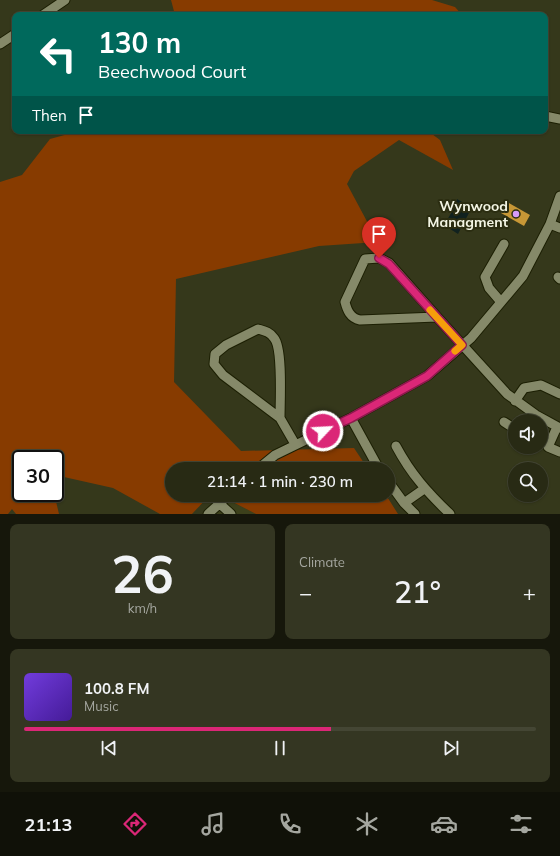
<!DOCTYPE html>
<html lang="en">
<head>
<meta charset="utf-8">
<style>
  :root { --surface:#282a14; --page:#343622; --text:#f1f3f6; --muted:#a5a7a0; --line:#444634; --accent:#db2777 }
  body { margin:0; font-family:Mulish,sans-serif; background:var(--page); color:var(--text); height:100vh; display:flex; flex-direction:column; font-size:15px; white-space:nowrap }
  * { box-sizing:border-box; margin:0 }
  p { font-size:13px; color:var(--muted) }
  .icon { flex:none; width:22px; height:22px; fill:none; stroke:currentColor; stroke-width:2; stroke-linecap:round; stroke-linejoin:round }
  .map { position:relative; height:514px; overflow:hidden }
  .sheet { display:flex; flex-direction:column; gap:10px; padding:10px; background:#16170b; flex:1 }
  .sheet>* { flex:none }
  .hud { position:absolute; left:12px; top:12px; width:536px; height:122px; border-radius:8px; box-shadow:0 1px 3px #0004,0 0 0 1px var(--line); background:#00695c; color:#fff; overflow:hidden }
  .buttons { position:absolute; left:508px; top:414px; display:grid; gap:8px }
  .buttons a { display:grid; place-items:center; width:40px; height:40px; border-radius:50%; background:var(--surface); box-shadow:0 1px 3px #0004,0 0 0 1px var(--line); font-size:20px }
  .speed { position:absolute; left:12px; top:450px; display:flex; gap:8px; font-size:20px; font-weight:700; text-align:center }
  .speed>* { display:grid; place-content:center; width:52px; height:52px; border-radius:50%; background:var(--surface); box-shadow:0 1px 3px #0004,0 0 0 1px var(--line); line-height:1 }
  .speed .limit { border:2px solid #111; border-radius:6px; background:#fff; color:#111 }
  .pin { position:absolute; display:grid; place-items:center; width:34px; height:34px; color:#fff; margin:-41px -17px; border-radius:50% 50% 50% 0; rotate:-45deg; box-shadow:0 0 4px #0007 }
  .pin .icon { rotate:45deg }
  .me { position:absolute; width:44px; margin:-22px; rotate:65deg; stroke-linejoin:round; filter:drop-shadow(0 0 3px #0008) }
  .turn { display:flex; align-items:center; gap:14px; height:84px; padding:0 20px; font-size:18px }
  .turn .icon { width:52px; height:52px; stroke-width:2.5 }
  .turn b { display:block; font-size:28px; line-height:34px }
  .then { display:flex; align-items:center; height:38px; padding:0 20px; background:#0003; gap:8px; font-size:15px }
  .big { font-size:30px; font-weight:600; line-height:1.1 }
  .sheet .card { flex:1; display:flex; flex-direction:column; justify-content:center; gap:6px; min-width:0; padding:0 14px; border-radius:8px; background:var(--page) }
  .sheet .dial { align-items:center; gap:0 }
  .dial b { font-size:52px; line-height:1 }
  .song { display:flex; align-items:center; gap:12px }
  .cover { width:48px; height:48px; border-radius:6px; background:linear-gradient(135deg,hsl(260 70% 55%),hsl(260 70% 35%)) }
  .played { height:4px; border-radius:2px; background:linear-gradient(90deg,var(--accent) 60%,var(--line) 60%) }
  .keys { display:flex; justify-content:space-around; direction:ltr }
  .heat { display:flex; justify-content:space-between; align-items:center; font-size:22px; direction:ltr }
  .sheet .tiles { flex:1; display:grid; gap:10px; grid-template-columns:1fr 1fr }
  .card:last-child { grid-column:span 2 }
  .trip { position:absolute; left:165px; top:462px; width:230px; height:40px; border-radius:20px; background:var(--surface); box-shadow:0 1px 3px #0004,0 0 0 1px var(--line); font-weight:600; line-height:40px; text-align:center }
  .dock { display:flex; height:64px; justify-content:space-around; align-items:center; background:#101108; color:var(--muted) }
  .dock .icon { width:28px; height:28px }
  .dock .current { color:var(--accent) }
  .dock b { font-size:18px; color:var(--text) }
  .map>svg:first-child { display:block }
  .built { fill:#3c401b }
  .green { fill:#873b00 }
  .water { fill:#11221f }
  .building { fill:#c79736 }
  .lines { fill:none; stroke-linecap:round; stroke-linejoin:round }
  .minor-casing { stroke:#1c1f03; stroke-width:11 }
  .minor { stroke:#858969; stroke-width:9 }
  .route-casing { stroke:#8e194d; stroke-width:10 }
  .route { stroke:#db2777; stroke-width:7 }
  .slow { stroke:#f59e0b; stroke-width:7 }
  .poi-dot { fill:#d69bfa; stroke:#2b2d11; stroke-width:1.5 }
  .labels { text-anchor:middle; stroke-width:4; stroke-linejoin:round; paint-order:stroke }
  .poi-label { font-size:14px; font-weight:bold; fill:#f3f5e4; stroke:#2b2d11; text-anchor:end }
</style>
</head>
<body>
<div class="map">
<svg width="560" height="514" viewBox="0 0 560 514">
  <rect width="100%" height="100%" fill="#35381b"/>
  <path class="built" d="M226 499 256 514H208Z"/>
  <path class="green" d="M171 0H432L455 7 462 15H175Z
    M79 131H428L440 140 453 170 399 140 354 171 347 184 378 242 319 246 176 279 174 382 241 451 354 448 368 469H172V495H210L192 514H160L113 488 55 475V459H21V493H54L59 514H16L12 509 8 514H0V182L22 175 50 139Z
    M219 495H386L398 514H256Z"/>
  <path class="water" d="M457 199 474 209 470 211 458 234 444 225 453 210Z"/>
  <path class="building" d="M507 202 530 215 524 226 501 213Z"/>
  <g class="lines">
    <defs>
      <path id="minor" d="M43 15 65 0
        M0 44 15 34
        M545 116 560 119
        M550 224 560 228
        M379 258 389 263 437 317 360 320C350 318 347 310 345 302L365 259Z
        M558 277 560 279
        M501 302 489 288 485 277 504 244
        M437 317 507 394 536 415 560 428
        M258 329C265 331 270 332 274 338 283 348 280 402 280 418L223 375 214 364 215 354 226 345Z
        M515 401 524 388 541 385 560 394
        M280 418 295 444
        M351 418 379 469
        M504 422 515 429
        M557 427 548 447 560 452
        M396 446C411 474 427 492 450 514
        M258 469 275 455 351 418 427 376 471 338 523 276 550 224 560 196
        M388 481 404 503 415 514
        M404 503 424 489
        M220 504 231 514
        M208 514 229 495"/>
    </defs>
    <use href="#minor" class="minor-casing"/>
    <use href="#minor" class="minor"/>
  </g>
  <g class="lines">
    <defs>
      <path id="route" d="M323 431 351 418 427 376 462 345 389 264 379 258"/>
    </defs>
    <use href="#route" class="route-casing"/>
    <use href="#route" class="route"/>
    <path class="slow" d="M430 310 462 345 455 351"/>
  </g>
  <circle class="poi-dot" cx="516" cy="214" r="4"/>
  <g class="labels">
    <g class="poi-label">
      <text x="508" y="211">Wynwood<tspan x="508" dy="16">Managment</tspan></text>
    </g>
  </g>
</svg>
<div class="buttons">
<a><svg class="icon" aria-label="sound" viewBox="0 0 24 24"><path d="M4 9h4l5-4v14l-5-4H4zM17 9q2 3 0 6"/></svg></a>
<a><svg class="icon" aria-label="search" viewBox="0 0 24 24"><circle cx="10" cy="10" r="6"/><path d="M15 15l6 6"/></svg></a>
</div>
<div class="speed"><div class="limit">30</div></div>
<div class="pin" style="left:379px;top:258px;background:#d93025"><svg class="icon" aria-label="arrive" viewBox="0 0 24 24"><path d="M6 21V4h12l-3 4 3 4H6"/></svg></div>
<svg class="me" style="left:323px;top:431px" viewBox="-20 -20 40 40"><circle r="17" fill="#db2777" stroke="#fff" stroke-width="3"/><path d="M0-11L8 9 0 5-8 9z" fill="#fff"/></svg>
<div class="trip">21:14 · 1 min · 230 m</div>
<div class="hud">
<div class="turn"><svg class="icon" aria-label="left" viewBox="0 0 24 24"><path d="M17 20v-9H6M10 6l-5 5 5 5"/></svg><div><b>130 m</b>Beechwood Court</div></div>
<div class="then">Then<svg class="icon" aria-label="arrive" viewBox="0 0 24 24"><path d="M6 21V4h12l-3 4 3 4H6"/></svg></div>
</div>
</div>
<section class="sheet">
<div class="tiles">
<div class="card dial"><b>26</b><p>km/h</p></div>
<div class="card"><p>Climate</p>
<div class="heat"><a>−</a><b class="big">21°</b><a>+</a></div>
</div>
<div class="card">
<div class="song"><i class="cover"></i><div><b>100.8 FM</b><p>Music</p></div></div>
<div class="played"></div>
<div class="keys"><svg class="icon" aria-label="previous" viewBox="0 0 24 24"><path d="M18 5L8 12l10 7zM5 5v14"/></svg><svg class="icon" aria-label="pause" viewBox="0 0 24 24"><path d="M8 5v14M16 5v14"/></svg><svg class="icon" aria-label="next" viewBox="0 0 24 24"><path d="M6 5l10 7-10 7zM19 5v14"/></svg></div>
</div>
</div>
</section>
<nav class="dock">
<b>21:13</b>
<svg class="icon current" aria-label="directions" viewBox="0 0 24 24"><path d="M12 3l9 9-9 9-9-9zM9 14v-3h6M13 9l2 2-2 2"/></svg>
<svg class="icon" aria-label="music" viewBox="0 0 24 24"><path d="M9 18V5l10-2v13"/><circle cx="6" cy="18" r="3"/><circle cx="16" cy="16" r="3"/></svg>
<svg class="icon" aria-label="phone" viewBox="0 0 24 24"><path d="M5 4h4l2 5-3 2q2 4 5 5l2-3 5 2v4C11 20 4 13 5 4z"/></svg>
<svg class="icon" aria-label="climate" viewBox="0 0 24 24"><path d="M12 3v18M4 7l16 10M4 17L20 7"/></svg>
<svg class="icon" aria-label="car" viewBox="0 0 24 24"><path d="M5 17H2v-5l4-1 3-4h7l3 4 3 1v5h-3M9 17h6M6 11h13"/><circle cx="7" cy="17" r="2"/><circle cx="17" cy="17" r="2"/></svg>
<svg class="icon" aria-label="filters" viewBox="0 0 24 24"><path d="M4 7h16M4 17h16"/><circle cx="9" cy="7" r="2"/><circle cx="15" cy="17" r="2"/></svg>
</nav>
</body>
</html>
